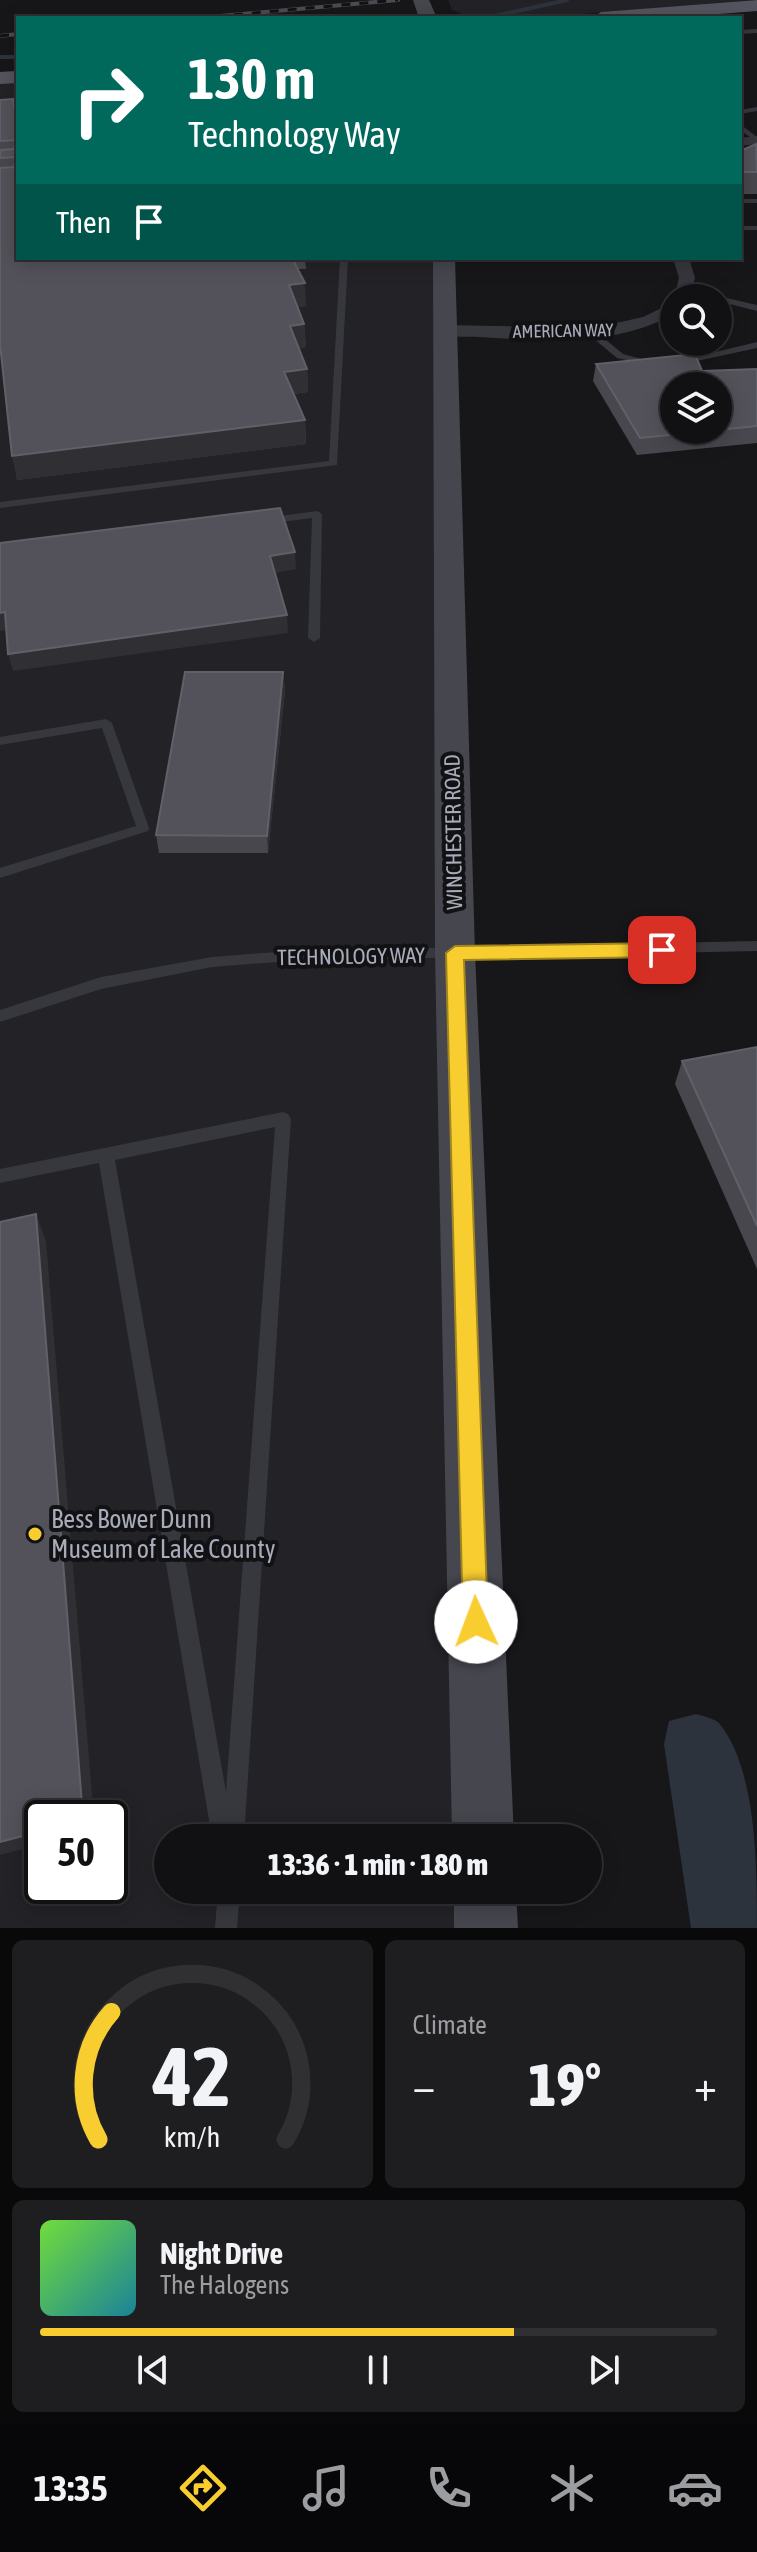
<!DOCTYPE html>
<html lang="en">
<head>
<meta charset="utf-8">
<style>
  :root { --surface:#111013; --page:#1e1e21; --text:#f1f3f6; --muted:#9c9da0; --line:#303033; --accent:#f8cd2f }
  body { margin:0; font-family:"Asap Condensed",sans-serif; background:var(--page); color:var(--text); height:100vh; display:flex; flex-direction:column; font-size:30px; white-space:nowrap }
  * { box-sizing:border-box; margin:0 }
  p { font-size:26px; color:var(--muted) }
  .icon { flex:none; width:44px; height:44px; fill:none; stroke:currentColor; stroke-width:2; stroke-linecap:round; stroke-linejoin:round }
  .map { position:relative; height:1928px; overflow:hidden }
  .drawer { display:flex; flex-direction:column; gap:12px; padding:12px; background:#09090a; flex:1 }
  .drawer>* { flex:none }
  .banner { position:absolute; left:16px; top:16px; width:726px; height:244px; border-radius:0px; box-shadow:0 4px 20px #0003,0 0 0 2px var(--line); background:#00695c; color:#fff; overflow:hidden }
  .fabs { position:absolute; left:660px; top:284px; display:grid; gap:16px }
  .fabs a { display:grid; place-items:center; width:72px; height:72px; border-radius:50%; background:var(--surface); box-shadow:0 4px 20px #0003,0 0 0 2px var(--line); font-size:40px }
  .speed { position:absolute; left:24px; top:1800px; display:flex; gap:16px; font-size:40px; font-weight:700; text-align:center }
  .speed>* { display:grid; place-content:center; width:104px; height:104px; border-radius:50%; background:var(--surface); box-shadow:0 4px 20px #0003,0 0 0 2px var(--line); line-height:1 }
  .speed .limit { border:4px solid #111; border-radius:12px; background:#fff; color:#111 }
  .pin { position:absolute; display:grid; place-items:center; width:68px; height:68px; color:#fff; margin:-34px; border-radius:16px; box-shadow:0 4px 12px #0006 }
  .me { position:absolute; width:88px; margin:-44px; rotate:358deg; stroke-linejoin:round; filter:drop-shadow(0 0 6px #0008) }
  .turn { display:flex; align-items:center; gap:28px; height:168px; padding:0 40px; font-size:36px }
  .turn .icon { width:104px; height:104px; stroke-width:2.5 }
  .turn b { display:block; font-size:56px; line-height:68px }
  .then { display:flex; align-items:center; height:76px; padding:0 40px; background:#0003; gap:16px; font-size:30px }
  .big { font-size:60px; font-weight:800; line-height:1.1 }
  .drawer .widget { flex:1; display:flex; flex-direction:column; justify-content:center; gap:12px; min-width:0; padding:0 28px; border-radius:12px; background:var(--page) }
  .drawer .dial { align-items:center; gap:0 }
  .dial svg { height:208px; overflow:visible; fill:none; stroke:var(--line); stroke-width:7; stroke-linecap:round; text-anchor:middle }
  .dial text { fill:var(--text); stroke:none }
  .song { display:flex; align-items:center; gap:24px }
  .cover { width:96px; height:96px; border-radius:12px; background:linear-gradient(135deg,hsl(100 70% 55%),hsl(190 70% 35%)) }
  .played { height:8px; border-radius:4px; background:linear-gradient(90deg,var(--accent) 70%,var(--line) 70%) }
  .keys { display:flex; justify-content:space-around; direction:ltr }
  .heat { display:flex; justify-content:space-between; align-items:center; font-size:44px; direction:ltr }
  .drawer .tiles { flex:1; display:grid; gap:12px; grid-template-columns:1fr 1fr }
  .widget:last-child { grid-column:span 2 }
  .trip { position:absolute; left:154px; top:1824px; width:448px; height:80px; border-radius:40px; background:var(--surface); box-shadow:0 4px 20px #0003,0 0 0 2px var(--line); font-weight:800; line-height:80px; text-align:center }
  .menu { display:flex; height:128px; justify-content:space-around; align-items:center; background:#070608; color:var(--muted) }
  .menu .icon { width:56px; height:56px }
  .menu .current { color:var(--accent) }
  .menu b { font-size:36px; color:var(--text) }
  .map>svg:first-child { display:block }
  .built { fill:#232226; fill-rule:evenodd }
  .water { fill:#2c333d }
  .lines { fill:none; stroke-linecap:round; stroke-linejoin:round }
  .stream { stroke:#2c333d; stroke-width:4 }
  .lane { fill:#37373e; fill-rule:evenodd }
  .street { fill:#37373e; fill-rule:evenodd }
  .secondary { fill:#45464e; fill-rule:evenodd }
  .primary { fill:#53545d; fill-rule:evenodd }
  .rail-casing { stroke:#4a4b53; stroke-width:4 }
  .rail { stroke:#121114; stroke-width:3; stroke-dasharray:9; stroke-linecap:butt }
  .wall { fill:#48474e }
  .shaded-wall { fill:#302f34 }
  .building { fill:#53525a; stroke:#606068; stroke-width:2; fill-rule:evenodd }
  .route { fill:#f8cd2f; stroke:#a1851f; stroke-width:2 }
  .poi-dot { fill:#f8cd2f; stroke:#121114; stroke-width:3 }
  .labels { text-anchor:middle; stroke-width:8; stroke-linejoin:round; paint-order:stroke }
  .far-street-label { font-size:18px; fill:#a8abb9; stroke:#121114 }
  .street-label { font-size:22px; fill:#a8abb9; stroke:#121114 }
  .near-poi-label { font-size:26px; fill:#a8abb9; stroke:#121114; text-anchor:start }
</style>
</head>
<body>
<div class="map">
<svg width="757" height="1928" viewBox="0 0 757 1928">
  <rect width="100%" height="100%" fill="#171619"/>
  <path class="built" d="M448 0H752L535 18H472L452 10Z
    M18 70V258H444L483 1838H168V1890H485L486 1928H0V72ZM42 1818H110V1886H42Z"/>
  <path class="water" d="M696 1714C703 1716 713 1718 719 1723 757 1769 757 1867 757 1928H691L664 1744 669 1721Z"/>
  <g class="lines">
    <path class="stream" d="M486 18 567 0
      M0 57H18"/>
    <path class="lane" d="M757 29V33L740 34V30Z
      M757 107V111L740 114V110Z
      M740 124 757 137V142L740 130Z
      M740 199H757V203H740Z
      M740 226H757V230H740Z
      M340 258H348L337 465 0 508V502L329 461Z
      M683 288 757 305V311L718 301V298H708L683 292Z
      M588 330H594L623 354 653 362 649 365 617 358 588 334Z
      M757 342V348L678 365 674 362Z
      M317 511 322 514 320 638 314 642 308 638 312 518 266 524 261 521 266 518Z
      M106 719 112 723 149 828 148 831 0 878V868L136 826 102 728 0 745V737Z
      M757 941V951L290 961 212 967 101 989 0 1022V1010L101 977 212 957 290 951Z
      M283 1112 288 1114 291 1119 244 1838H212L99 1163 0 1183V1169ZM275 1127 226 1792 115 1160Z
      M218 1890H240L237 1928H215Z"/>
    <path class="street" d="M757 136V144L740 146V138Z
      M673 258H689L695 278 690 298H674L679 278Z
      M674 302V314C614 347 546 341 480 337 467 336 448 339 438 330L447 325 594 328 643 317Z"/>
    <path class="secondary" d="M413 0H429L437 18H419Z
      M433 258H455L475 953 514 1838H452L435 953Z
      M454 1890H516L518 1928H454Z"/>
    <path class="primary" d="M757 0V11L668 18H592L601 12Z
      M18 71V83L0 84V72Z"/>
    <defs>
      <path id="rail" d="M198 18 398 0
        M0 36 18 34"/>
    </defs>
    <use href="#rail" class="rail-casing"/>
    <use href="#rail" class="rail"/>
  </g>
  <path class="wall" d="M0 100 16 117 18 258H305L306 269H298L306 306 298 307 304 324 306 347 299 348 307 369 308 392 294 394 305 420 306 444 17 480 0 344Z
    M757 144V194H740V151Z
    M596 364 702 371 757 369V443L637 455 593 381Z
    M283 672 285 690 268 853H159L156 835Z
    M757 1047V1269L675 1084 682 1061Z"/>
  <path class="shaded-wall" d="M305 283 306 306 290 308 289 285Z
    M304 324 306 347 291 349 290 326Z
    M307 369 308 392 285 395 284 372Z
    M305 420 306 444 17 480 12 456Z
    M295 552 296 569 271 574 270 556Z
    M5 612 9 630 0 631V613Z
    M287 615 288 633 13 671 8 654Z
    M283 672 285 690 268 853 267 836Z
    M36 1214 46 1241 94 1818H83Z
    M42 1831V1844L0 1855V1842Z"/>
  <path class="building" d="M13 99 16 117 18 116V258H292L305 283 289 285 304 324 290 326 307 369 284 372 305 420 12 456 0 344V168L14 167 16 157 0 158V150L14 149 16 140 0 141V100Z
    M756 144 757 172H740V151Z
    M695 354 702 371 757 369V426L640 438 596 364ZM674 386H718V430H674Z
    M280 508 295 552 270 556 287 615 8 654 5 612 0 613V543Z
    M185 672H283L267 836 156 835Z
    M757 1047V1226L682 1061Z
    M36 1214 83 1818H42V1831L0 1842V1222Z"/>
  <path class="route" d="M662 943 671 950 662 957 464 960 488 1622 485 1631 476 1635 467 1631 463 1622 446 953 455 946Z"/>
  <circle class="poi-dot" cx="35" cy="1534" r="8"/>
  <g class="labels">
    <g class="far-street-label">
      <text transform="translate(563 331) rotate(-1)" y="6">AMERICAN WAY</text>
    </g>
    <g class="street-label">
      <text transform="translate(453 832) rotate(-91)" y="8">WINCHESTER ROAD</text>
      <text transform="translate(351 956) rotate(-1)" y="8">TECHNOLOGY WAY</text>
    </g>
    <g class="near-poi-label">
      <text x="51" y="1528">Bess Bower Dunn<tspan x="51" dy="30">Museum of Lake County</tspan></text>
    </g>
  </g>
</svg>
<div class="fabs">
<a><svg class="icon" aria-label="search" viewBox="0 0 24 24"><circle cx="10" cy="10" r="6"/><path d="M15 15l6 6"/></svg></a>
<a><svg class="icon" aria-label="layers" viewBox="0 0 24 24"><path d="M12 4l9 5-9 5-9-5zM3 14l9 5 9-5"/></svg></a>
</div>
<div class="speed"><div class="limit">50</div></div>
<div class="pin" style="left:662px;top:950px;background:#d93025"><svg class="icon" aria-label="arrive" viewBox="0 0 24 24"><path d="M6 21V4h12l-3 4 3 4H6"/></svg></div>
<svg class="me" style="left:476px;top:1622px" viewBox="-20 -20 40 40"><circle r="19" fill="#fff"/><path d="M0-13L10 11 0 6-10 11z" fill="#f8cd2f"/></svg>
<div class="trip">13:36 · 1 min · 180 m</div>
<div class="banner">
<div class="turn"><svg class="icon" aria-label="right" viewBox="0 0 24 24"><path d="M7 20v-9h11M14 6l5 5-5 5"/></svg><div><b>130 m</b>Technology Way</div></div>
<div class="then">Then<svg class="icon" aria-label="arrive" viewBox="0 0 24 24"><path d="M6 21V4h12l-3 4 3 4H6"/></svg></div>
</div>
</div>
<section class="drawer">
<div class="tiles">
<div class="widget dial"><svg viewBox="0 0 100 80">
<path d="M14 69A42 42 0 1 1 86 69"/>
<path d="M14 69A42 42 0 0 1 19 20" stroke="#f8cd2f"/>
<text x="50" y="56" font-size="32" font-weight="700">42</text>
<text x="50" y="72" font-size="11">km/h</text>
</svg></div>
<div class="widget"><p>Climate</p>
<div class="heat"><a>−</a><b class="big">19°</b><a>+</a></div>
</div>
<div class="widget">
<div class="song"><i class="cover"></i><div><b>Night Drive</b><p>The Halogens</p></div></div>
<div class="played"></div>
<div class="keys"><svg class="icon" aria-label="previous" viewBox="0 0 24 24"><path d="M18 5L8 12l10 7zM5 5v14"/></svg><svg class="icon" aria-label="pause" viewBox="0 0 24 24"><path d="M8 5v14M16 5v14"/></svg><svg class="icon" aria-label="next" viewBox="0 0 24 24"><path d="M6 5l10 7-10 7zM19 5v14"/></svg></div>
</div>
</div>
</section>
<nav class="menu">
<b>13:35</b>
<svg class="icon current" aria-label="directions" viewBox="0 0 24 24"><path d="M12 3l9 9-9 9-9-9zM9 14v-3h6M13 9l2 2-2 2"/></svg>
<svg class="icon" aria-label="music" viewBox="0 0 24 24"><path d="M9 18V5l10-2v13"/><circle cx="6" cy="18" r="3"/><circle cx="16" cy="16" r="3"/></svg>
<svg class="icon" aria-label="phone" viewBox="0 0 24 24"><path d="M5 4h4l2 5-3 2q2 4 5 5l2-3 5 2v4C11 20 4 13 5 4z"/></svg>
<svg class="icon" aria-label="climate" viewBox="0 0 24 24"><path d="M12 3v18M4 7l16 10M4 17L20 7"/></svg>
<svg class="icon" aria-label="car" viewBox="0 0 24 24"><path d="M5 17H2v-5l4-1 3-4h7l3 4 3 1v5h-3M9 17h6M6 11h13"/><circle cx="7" cy="17" r="2"/><circle cx="17" cy="17" r="2"/></svg>
</nav>
</body>
</html>
